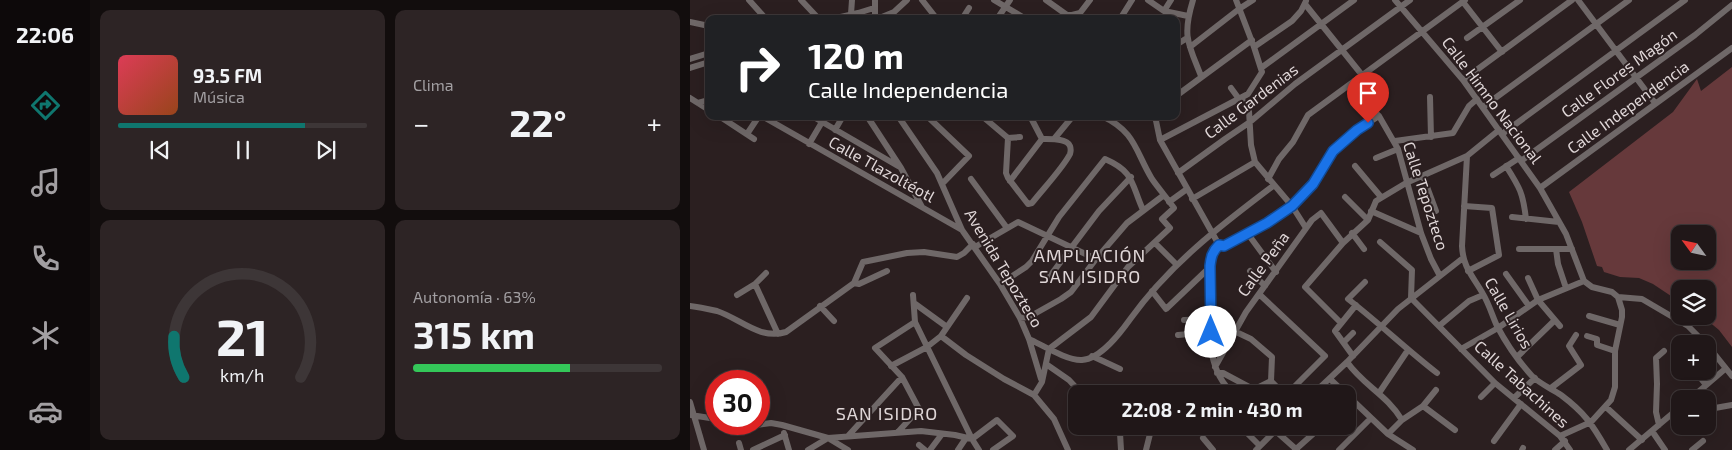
<!DOCTYPE html>
<html lang="es">
<head>
<meta charset="utf-8">
<style>
  :root { --surface:#201718; --page:#2d2425; --text:#f1f3f6; --muted:#a29fa2; --line:#3d3637; --accent:#0f766e }
  body { margin:0; font-family:"Exo 2",sans-serif; background:var(--page); color:var(--text); height:100vh; display:flex; flex-direction:column; font-size:19px; white-space:nowrap }
  * { box-sizing:border-box; margin:0 }
  p { font-size:16px; color:var(--muted) }
  .icon { flex:none; width:28px; height:28px; fill:none; stroke:currentColor; stroke-width:2; stroke-linecap:round; stroke-linejoin:round }
  .map { position:relative; flex:1; overflow:hidden }
  .details { display:flex; flex-direction:column; gap:10px; padding:10px; background:#120d0d; width:600px }
  .details>* { flex:none }
  .banner { position:absolute; left:15px; top:15px; width:475px; height:105px; border-radius:10px; box-shadow:0 5px 20px #0002,0 0 0 1px var(--line); background:#202124; color:#fff; overflow:hidden }
  .needle { width:32px; rotate:303deg }
  .tools { position:absolute; left:981px; top:225px; display:grid; gap:10px }
  .tools a { display:grid; place-items:center; width:45px; height:45px; border-radius:10px; background:var(--surface); box-shadow:0 5px 20px #0002,0 0 0 1px var(--line); font-size:25px }
  .speed { position:absolute; left:15px; top:370px; display:flex; gap:10px; font-size:25px; font-weight:700; text-align:center }
  .speed>* { display:grid; place-content:center; width:65px; height:65px; border-radius:50%; background:var(--surface); box-shadow:0 5px 20px #0002,0 0 0 1px var(--line); line-height:1 }
  .speed .limit { border:8px solid #d22; background:#fff; color:#111 }
  .pin { position:absolute; display:grid; place-items:center; width:42px; height:42px; color:#fff; margin:-51px -21px; border-radius:50% 50% 50% 0; rotate:-45deg; box-shadow:0 0 5px #0007 }
  .pin .icon { rotate:45deg }
  .me { position:absolute; width:55px; margin:-28px; rotate:0deg; stroke-linejoin:round; filter:drop-shadow(0 0 4px #0008) }
  .turn { display:flex; align-items:center; gap:18px; height:105px; padding:0 20px; font-size:22px }
  .turn .icon { width:65px; height:65px; stroke-width:2.5 }
  .turn b { display:block; font-size:35px; line-height:42px }
  .big { font-size:38px; font-weight:700; line-height:1.1 }
  .details .card { flex:1; display:flex; flex-direction:column; justify-content:center; gap:8px; min-width:0; padding:0 18px; border-radius:10px; background:var(--page) }
  .details .dial { align-items:center; gap:0 }
  .dial svg { height:130px; overflow:visible; fill:none; stroke:var(--line); stroke-width:7; stroke-linecap:round; text-anchor:middle }
  .dial text { fill:var(--text); stroke:none }
  .song { display:flex; align-items:center; gap:15px }
  .cover { width:60px; height:60px; border-radius:8px; background:linear-gradient(135deg,hsl(350 70% 55%),hsl(20 70% 35%)) }
  .played { height:5px; border-radius:2px; background:linear-gradient(90deg,var(--accent) 75%,var(--line) 75%) }
  .keys { display:flex; justify-content:space-around; direction:ltr }
  .heat { display:flex; justify-content:space-between; align-items:center; font-size:28px; direction:ltr }
  .charge { height:8px; border-radius:4px; background:linear-gradient(90deg,#34c759 63%,var(--line) 0) }
  .details .tiles { flex:1; display:grid; gap:10px; grid-template-columns:repeat(2,1fr) }
  .trip { position:absolute; left:378px; top:385px; width:288px; height:50px; border-radius:10px; background:var(--surface); box-shadow:0 5px 20px #0002,0 0 0 1px var(--line); font-weight:700; line-height:50px; text-align:center }
  main { display:flex; flex:1; min-height:0 }
  .dock { display:flex; flex-direction:column; width:90px; justify-content:space-around; align-items:center; background:#0d090a; color:var(--muted) }
  .dock .icon { width:35px; height:35px }
  .dock .current { color:var(--accent) }
  .dock b { font-size:22px; color:var(--text) }
  .map>svg:first-child { display:block }
  .green { fill:#66393b; fill-rule:evenodd }
  .lines { fill:none; stroke-linecap:round; stroke-linejoin:round }
  .minor { stroke:#6f6868; stroke-width:6 }
  .route-casing { stroke:#114b97; stroke-width:12 }
  .route { stroke:#1a73e8; stroke-width:9 }
  .labels { text-anchor:middle; stroke-width:4; stroke-linejoin:round; paint-order:stroke }
  .street-label { font-size:16px; fill:#dfd6d7; stroke:#2b1f20 }
  .neighbourhood-label { font-size:18px; letter-spacing:1px; fill:#dfd6d7; stroke:#2b1f20 }
</style>
</head>
<body>
<main>
<nav class="dock">
<b>22:06</b>
<svg class="icon current" aria-label="directions" viewBox="0 0 24 24"><path d="M12 3l9 9-9 9-9-9zM9 14v-3h6M13 9l2 2-2 2"/></svg>
<svg class="icon" aria-label="music" viewBox="0 0 24 24"><path d="M9 18V5l10-2v13"/><circle cx="6" cy="18" r="3"/><circle cx="16" cy="16" r="3"/></svg>
<svg class="icon" aria-label="phone" viewBox="0 0 24 24"><path d="M5 4h4l2 5-3 2q2 4 5 5l2-3 5 2v4C11 20 4 13 5 4z"/></svg>
<svg class="icon" aria-label="climate" viewBox="0 0 24 24"><path d="M12 3v18M4 7l16 10M4 17L20 7"/></svg>
<svg class="icon" aria-label="car" viewBox="0 0 24 24"><path d="M5 17H2v-5l4-1 3-4h7l3 4 3 1v5h-3M9 17h6M6 11h13"/><circle cx="7" cy="17" r="2"/><circle cx="17" cy="17" r="2"/></svg>
</nav>
<section class="details">
<div class="tiles">
<div class="card">
<div class="song"><i class="cover"></i><div><b>93.5 FM</b><p>Música</p></div></div>
<div class="played"></div>
<div class="keys"><svg class="icon" aria-label="previous" viewBox="0 0 24 24"><path d="M18 5L8 12l10 7zM5 5v14"/></svg><svg class="icon" aria-label="pause" viewBox="0 0 24 24"><path d="M8 5v14M16 5v14"/></svg><svg class="icon" aria-label="next" viewBox="0 0 24 24"><path d="M6 5l10 7-10 7zM19 5v14"/></svg></div>
</div>
<div class="card"><p>Clima</p>
<div class="heat"><a>−</a><b class="big">22°</b><a>+</a></div>
</div>
<div class="card dial"><svg viewBox="0 0 100 80">
<path d="M14 69A42 42 0 1 1 86 69"/>
<path d="M14 69A42 42 0 0 1 8 44" stroke="#0f766e"/>
<text x="50" y="56" font-size="32" font-weight="700">21</text>
<text x="50" y="72" font-size="11">km/h</text>
</svg></div>
<div class="card"><p>Autonomía · 63%</p><b class="big">315 km</b><div class="charge"></div></div>
</div>
</section>
<div class="map">
<svg width="1042" height="450" viewBox="0 0 1042 450">
  <rect width="100%" height="100%" fill="#2b1f20"/>
  <path class="green" d="M1042 67V347L1029 330 1012 316H1018V289H990V302L963 284 949 278 930 277 914 272 912 267 907 266 892 222 879 192 983 112 1007 79 1011 91ZM990 234H1018V261H990Z"/>
  <g class="lines">
    <path class="minor" d="M59 0 76 19
      M111 0 129 19
      M185 0V19
      M232 0 247 19
      M304 0 336 19
      M356 0 377 15H382
      M458 0 474 11 498 16
      M503 0C492 36 498 43 511 76
      M705 0 773 80 850 188 876 234 894 281 902 287 922 292 928 297 932 310V317L925 351V387L921 400 901 422 870 436
      M888 0 965 103
      M773 2 812 52
      M615 4 676 80 673 101 689 116 708 149 731 233 741 259 750 276
      M474 11 481 0
      M168 13 184 8
      M161 14 162 0
      M382 15 390 13 400 0
      M142 19 168 13 173 19
      M187 19 204 12 217 0
      M272 19 279 8
      M307 19 320 0
      M430 19 442 0
      M0 22 19 26
      M777 38 830 0
      M486 45 497 38
      M500 47 549 9 563 0
      M564 47 602 21 611 11 616 1
      M0 59 19 53
      M0 68 19 62
      M571 68 664 0
      M773 80 882 0
      M541 88 549 99
      M486 96 562 40
      M740 97 741 137
      M0 98 19 110
      M551 98 559 111 561 145 565 162 602 206 616 228
      M8 103 19 100
      M793 107 939 0
      M29 116 64 139
      M72 116 272 230
      M122 116 208 166
      M177 116 211 168 232 207
      M208 116 247 173 272 230 310 284 330 318 339 339 351 379
      M237 116 279 156 252 184
      M292 116 318 138 316 173 318 178 338 204 342 203C352 190 373 168 380 154 381 151 381 149 380 146 377 138 359 139 352 139L340 116
      M465 116 470 140 529 245
      M145 130 153 116
      M57 134 69 116
      M812 134 995 0
      M318 138 330 137
      M364 139 383 116
      M470 140 558 94 572 72 564 47 546 0
      M705 141 763 133 779 106 787 99
      M119 144 132 122
      M777 156 772 246C773 268 783 276 793 294 799 304 802 315 807 326 816 343 829 362 842 376 850 384 862 389 871 395 895 413 902 424 917 450
      M686 158 708 149
      M831 161 1005 35 1042 5
      M665 166 691 197
      M816 166C830 188 833 193 836 219
      M488 173 535 139 560 122 605 84 720 0
      M803 175 829 158
      M733 176 746 211
      M281 179 317 228
      M578 179 589 159 603 142 618 115 775 0
      M320 181 352 139
      M850 188 1042 48
      M655 197 678 220
      M502 199 565 162
      M479 202 497 189
      M774 206 802 208 809 255 778 271
      M681 211 731 233
      M822 217 869 222
      M662 233 674 249
      M558 234 586 272
      M690 242 722 270 721 298 805 383 870 436 880 450
      M465 243 487 265
      M285 247 328 222 406 259
      M829 249H882
      M866 249 868 264 876 288
      M560 271 575 286
      M816 274 839 306
      M838 278 848 300 870 326
      M357 280 409 211 441 177
      M675 282 658 299C689 323 716 349 747 373
      M164 283 169 284 197 271
      M65 284 88 334
      M310 284 336 267 342 261 369 217 415 159C445 172 441 184 453 210
      M462 291 476 309 520 267
      M569 294 635 356 597 394
      M47 295 65 284 76 273
      M223 295 225 322 282 439 289 450
      M928 297 952 299 998 326 1016 344
      M224 303 257 327
      M0 306C9 307 18 309 27 311 51 319 69 340 96 332L164 283 173 262 217 253 234 252 267 257 274 253 283 244
      M130 306 144 321
      M899 316 930 325
      M330 318 339 317 371 299 381 292 406 259 437 223 474 195
      M494 320 522 319
      M651 323 615 287 653 243 678 220 686 201 716 183 777 156 809 130
      M749 326 779 301 793 295
      M544 331 561 339 582 357 581 381
      M488 335 521 332
      M251 336 276 355 314 379 344 395 364 419 378 450
      M897 336 907 339V345L925 351
      M339 339C352 345 378 361 392 360 411 359 431 332 441 318 480 264 530 226 583 186
      M654 342 663 333
      M1018 346 1042 376
      M771 349 808 328 848 300 894 281
      M402 356 430 369
      M663 356 645 331 666 305
      M827 357 865 320
      M657 362C674 386 696 394 712 420
      M356 364 379 380 392 394
      M201 366 237 347 251 336 277 298
      M525 367 556 312 622 220 631 213 653 243
      M1005 371 1016 385
      M527 373H533L561 388H567L581 381
      M640 379 656 394
      M581 381 594 394
      M861 388 891 365 879 346 886 335
      M689 393 718 350
      M544 394C531 383 526 371 522 355L520 267C521 257 522 252 529 245L534 246 577 223 602 206 623 184 643 151 667 130 689 116
      M623 394 657 362 708 309 773 258
      M656 394 698 434 723 450
      M344 395 352 382 359 349 401 317 438 267 480 228 472 219 484 208C477 198 469 189 462 179 445 151 446 132 412 116
      M791 397 805 383
      M824 398 845 378
      M1000 399 1035 369
      M0 402 14 450
      M733 406 765 430
      M916 407 952 440
      M1025 408 1042 405
      M1 415 26 419
      M45 424 58 426 81 423 92 425 138 438 158 450
      M969 425 966 412 967 384 966 358 974 351
      M414 426V432L430 433
      M550 426 570 446
      M580 426 607 450
      M1004 426 1005 427
      M962 431 975 450
      M208 432 229 409 212 377 185 348 225 322
      M94 433 99 450
      M430 433 431 450
      M430 433 434 426
      M698 434 712 420 733 406 746 390
      M158 436 212 377
      M513 438 523 450
      M804 441 831 404
      M49 443 51 450
      M229 445 235 450
      M63 450 95 435
      M118 450 138 438 231 431 265 435 282 439 307 420 323 436 303 450
      M240 450 252 434
      M268 450 276 438
      M456 450 462 426
      M566 450 590 426
      M605 450 632 426
      M649 450 681 418
      M832 450 833 448
      M865 450 875 441
      M939 450 990 407
      M1002 450 1013 441"/>
  </g>
  <g class="lines">
    <defs>
      <path id="route" d="M521 332 520 266C521 257 522 252 529 245L534 246 577 223 602 206 623 184 643 151 667 130 678 123"/>
    </defs>
    <use href="#route" class="route-casing"/>
    <use href="#route" class="route"/>
  </g>
  <g class="labels">
    <g class="street-label">
      <text transform="translate(929 73) rotate(-36)" y="6">Calle Flores Magón</text>
      <text transform="translate(802 100) rotate(53)" y="6">Calle Himno Nacional</text>
      <text transform="translate(561 101) rotate(-37)" y="6">Calle Gardenias</text>
      <text transform="translate(938 107) rotate(-36)" y="6">Calle Independencia</text>
      <text transform="translate(192 169) rotate(29)" y="6">Calle Tlazoltéotl</text>
      <text transform="translate(736 196) rotate(72)" y="6">Calle Tepozteco</text>
      <text transform="translate(573 264) rotate(-54)" y="6">Calle Peña</text>
      <text transform="translate(314 268) rotate(59)" y="6">Avenida Tepozteco</text>
      <text transform="translate(819 313) rotate(60)" y="6">Calle Lirios</text>
      <text transform="translate(832 384) rotate(42)" y="6">Calle Tabachines</text>
    </g>
    <g class="neighbourhood-label">
      <text x="400" y="262">AMPLIACIÓN<tspan x="400" dy="21">SAN ISIDRO</tspan></text>
      <text x="197" y="420">SAN ISIDRO</text>
    </g>
  </g>
</svg>
<div class="tools">
<a><svg class="needle" viewBox="-14 -14 28 28"><path d="M0-13l5 13h-10z" fill="#e53935"/><path d="M0 13l5-13h-10z" fill="#a29fa2"/></svg></a>
<a><svg class="icon" aria-label="layers" viewBox="0 0 24 24"><path d="M12 4l9 5-9 5-9-5zM3 14l9 5 9-5"/></svg></a>
<a>+</a>
<a>−</a>
</div>
<div class="speed"><div class="limit">30</div></div>
<div class="pin" style="left:678px;top:123px;background:#d93025"><svg class="icon" aria-label="arrive" viewBox="0 0 24 24"><path d="M6 21V4h12l-3 4 3 4H6"/></svg></div>
<svg class="me" style="left:521px;top:332px" viewBox="-20 -20 40 40"><circle r="19" fill="#fff"/><path d="M0-13L10 11 0 6-10 11z" fill="#1a73e8"/></svg>
<div class="trip">22:08 · 2 min · 430 m</div>
<div class="banner">
<div class="turn"><svg class="icon" aria-label="right" viewBox="0 0 24 24"><path d="M7 20v-9h11M14 6l5 5-5 5"/></svg><div><b>120 m</b>Calle Independencia</div></div>
</div>
</div>
</main>
</body>
</html>
